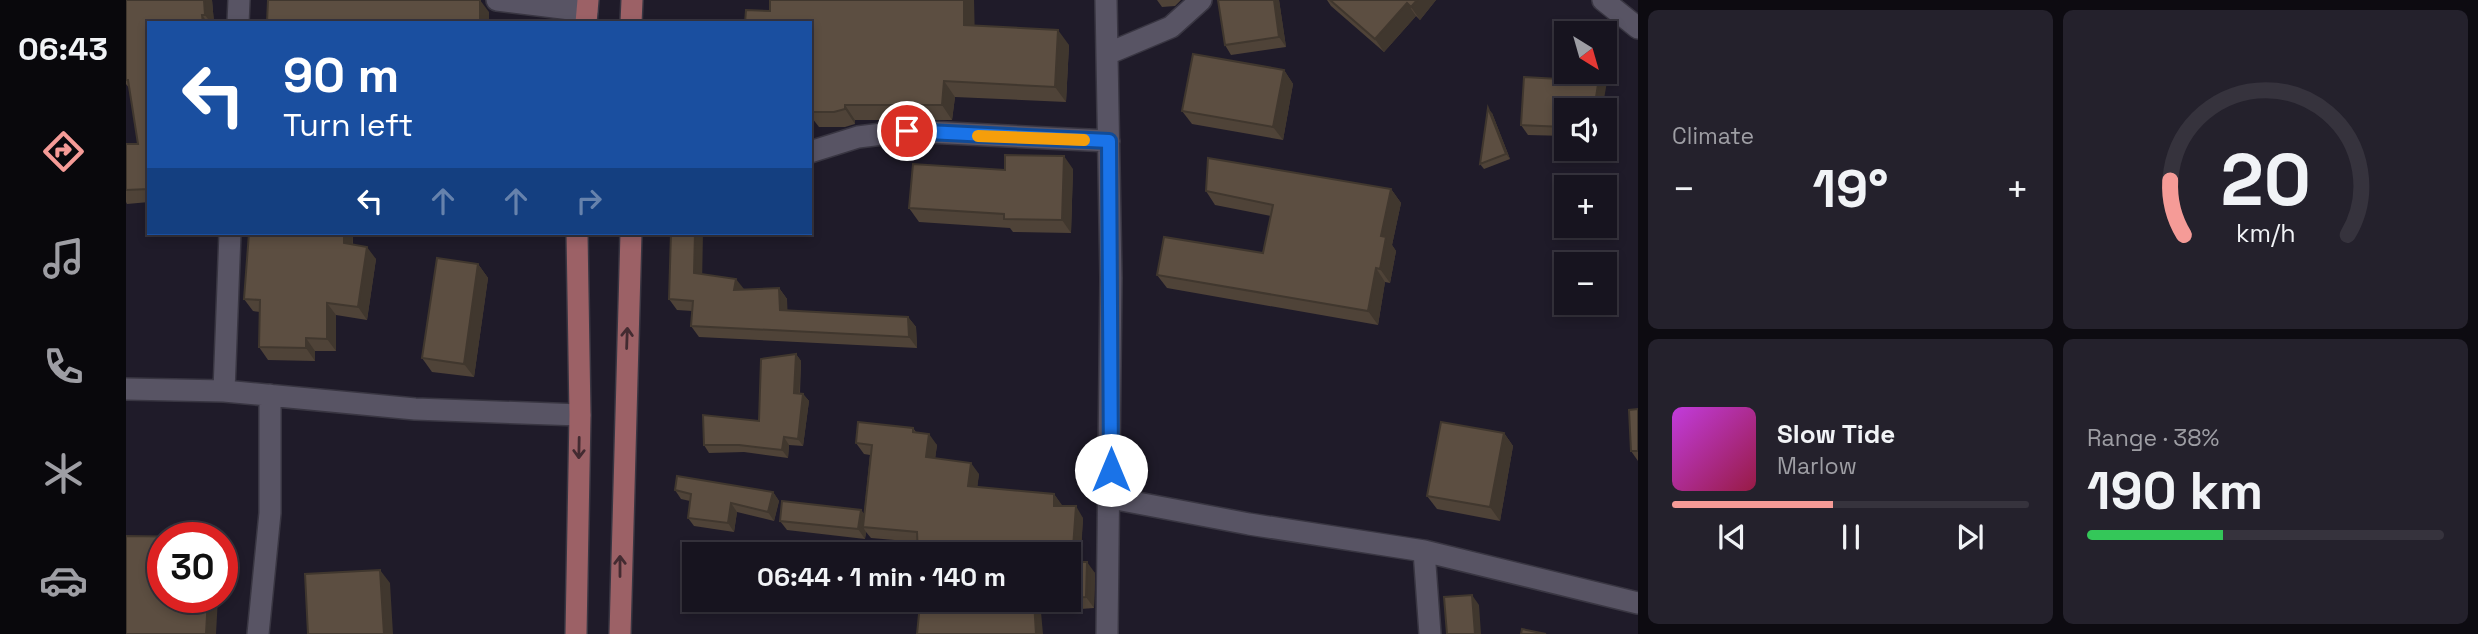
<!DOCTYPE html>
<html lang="en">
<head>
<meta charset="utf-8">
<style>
  :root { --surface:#17141f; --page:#24212c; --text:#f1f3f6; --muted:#9e9ea4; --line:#36333d; --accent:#f59b97 }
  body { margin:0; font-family:"Space Grotesk",sans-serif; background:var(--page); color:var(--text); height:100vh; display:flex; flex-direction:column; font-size:26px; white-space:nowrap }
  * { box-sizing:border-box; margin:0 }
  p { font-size:23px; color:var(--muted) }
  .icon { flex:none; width:38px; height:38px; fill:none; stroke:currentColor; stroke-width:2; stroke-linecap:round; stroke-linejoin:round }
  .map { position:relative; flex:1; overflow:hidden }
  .side { display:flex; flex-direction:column; gap:10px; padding:10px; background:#0d0b11; width:840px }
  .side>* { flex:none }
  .guide { position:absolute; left:21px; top:21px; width:665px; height:214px; border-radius:0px; box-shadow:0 4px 10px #0003,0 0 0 2px var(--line); background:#1a4fa0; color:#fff; overflow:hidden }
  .needle { width:46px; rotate:143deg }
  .fabs { position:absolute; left:1428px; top:21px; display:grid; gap:14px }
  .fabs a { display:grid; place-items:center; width:63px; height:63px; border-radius:0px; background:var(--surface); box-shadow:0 4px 10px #0003,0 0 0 2px var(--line); font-size:35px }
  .speed { position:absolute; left:21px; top:522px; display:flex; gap:14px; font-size:35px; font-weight:700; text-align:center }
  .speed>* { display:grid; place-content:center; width:91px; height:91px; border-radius:50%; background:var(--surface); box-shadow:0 4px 10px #0003,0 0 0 2px var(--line); line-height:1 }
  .speed .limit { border:10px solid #d22; background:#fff; color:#111 }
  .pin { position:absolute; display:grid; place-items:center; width:60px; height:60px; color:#fff; margin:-30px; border:4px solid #fff; border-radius:50%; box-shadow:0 2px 7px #0007 }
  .me { position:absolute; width:77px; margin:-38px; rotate:0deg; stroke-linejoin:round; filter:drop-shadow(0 0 5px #0008) }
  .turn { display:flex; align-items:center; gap:24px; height:147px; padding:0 21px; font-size:32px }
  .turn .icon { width:91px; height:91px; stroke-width:2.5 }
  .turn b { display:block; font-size:49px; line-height:60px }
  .lanes { display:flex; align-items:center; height:66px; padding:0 21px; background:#0003; justify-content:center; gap:35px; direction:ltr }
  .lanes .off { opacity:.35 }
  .big { font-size:52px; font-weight:600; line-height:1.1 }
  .side .widget { flex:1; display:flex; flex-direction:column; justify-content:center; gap:10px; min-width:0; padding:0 24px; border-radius:10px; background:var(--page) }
  .side .dial { align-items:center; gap:0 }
  .dial svg { height:182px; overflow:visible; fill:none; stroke:var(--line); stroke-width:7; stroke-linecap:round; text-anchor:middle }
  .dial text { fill:var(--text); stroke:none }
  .song { display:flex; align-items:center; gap:21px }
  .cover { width:84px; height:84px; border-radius:10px; background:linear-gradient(135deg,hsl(290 70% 55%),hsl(340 70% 35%)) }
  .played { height:7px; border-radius:4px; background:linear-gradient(90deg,var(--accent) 45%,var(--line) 45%) }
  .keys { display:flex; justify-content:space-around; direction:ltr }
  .heat { display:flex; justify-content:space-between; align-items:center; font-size:38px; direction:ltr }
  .charge { height:10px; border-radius:5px; background:linear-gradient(90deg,#34c759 38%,var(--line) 0) }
  .side .tiles { flex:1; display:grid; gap:10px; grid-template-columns:repeat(2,1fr) }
  .trip { position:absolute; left:556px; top:542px; width:399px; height:70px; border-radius:0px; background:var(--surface); box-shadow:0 4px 10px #0003,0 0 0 2px var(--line); font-weight:600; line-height:70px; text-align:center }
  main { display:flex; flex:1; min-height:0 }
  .menu { display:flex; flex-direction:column; width:126px; justify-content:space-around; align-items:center; background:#09080c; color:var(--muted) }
  .menu .icon { width:49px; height:49px }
  .menu .selected { color:var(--accent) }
  .menu b { font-size:32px; color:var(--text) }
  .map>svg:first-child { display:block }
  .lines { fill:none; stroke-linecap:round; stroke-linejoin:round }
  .minor-casing { stroke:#393642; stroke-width:24 }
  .major-casing { stroke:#393642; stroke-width:24 }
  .minor { stroke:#585464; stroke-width:21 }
  .major { stroke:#9c6166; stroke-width:21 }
  .wall { fill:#4f4338 }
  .shaded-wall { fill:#40372e }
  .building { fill:#5c4e41; stroke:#40372e; stroke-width:2 }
  .oneway { stroke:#432b31 }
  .route-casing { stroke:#114b97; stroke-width:18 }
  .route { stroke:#1a73e8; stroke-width:12 }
  .slow { stroke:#f59e0b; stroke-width:12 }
</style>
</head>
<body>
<main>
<nav class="menu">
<b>06:43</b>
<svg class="icon selected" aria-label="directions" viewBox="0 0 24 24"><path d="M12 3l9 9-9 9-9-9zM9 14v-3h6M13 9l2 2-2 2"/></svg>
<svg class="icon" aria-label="music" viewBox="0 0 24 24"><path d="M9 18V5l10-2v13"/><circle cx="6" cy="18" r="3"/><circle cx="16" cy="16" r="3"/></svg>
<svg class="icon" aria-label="phone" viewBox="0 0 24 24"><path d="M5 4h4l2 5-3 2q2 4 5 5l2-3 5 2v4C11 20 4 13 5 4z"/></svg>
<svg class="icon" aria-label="climate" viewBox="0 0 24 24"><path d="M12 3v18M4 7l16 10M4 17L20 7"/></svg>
<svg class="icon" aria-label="car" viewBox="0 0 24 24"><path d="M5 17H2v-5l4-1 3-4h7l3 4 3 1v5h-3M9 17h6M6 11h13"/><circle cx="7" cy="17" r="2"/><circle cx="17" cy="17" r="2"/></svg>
</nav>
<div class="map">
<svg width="1512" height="634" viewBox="0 0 1512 634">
  <rect width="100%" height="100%" fill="#1f1b29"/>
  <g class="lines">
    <defs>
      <path id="minor" d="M371 0 461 11
        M980 0 985 278 981 634
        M1477 0 1512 28
        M112 23 113 0
        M981 54 1045 27 1075 0
        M684 152 732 137 781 131 983 141
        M0 389 98 391 289 409 454 415
        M98 391 104 233
        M985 498 1123 524 1298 551 1512 603
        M1298 551 1304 634
        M132 634 144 513V395"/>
      <path id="major" d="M460 23 462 0
        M505 23 506 0
        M450 634 454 415 451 233
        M494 634 505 233"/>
    </defs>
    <use href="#minor" class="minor-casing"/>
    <use href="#major" class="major-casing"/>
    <use href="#minor" class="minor"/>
    <use href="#major" class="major"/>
  </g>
  <path class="wall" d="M0 0H86L88 23H23V202L1 204 0 202V144H12L3 88 0 84Z
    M1031 0H1055L1049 6 1036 7Z
    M1092 0H1153L1160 47 1105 55 1099 45Z
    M1201 0H1310L1294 20 1290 16 1258 52 1205 6Z
    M684 23 849 26 943 45 940 102 829 97 826 120H729V124L719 127H693L686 118 684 117Z
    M1158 70 1167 84 1157 140 1066 124 1056 111Z
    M1481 82 1440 110V136L1402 135 1395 125Z
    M1366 113 1384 159 1358 169 1354 164Z
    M947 169 945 233 887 232 884 228 793 222 783 208 879 170Z
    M1265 189 1275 203 1266 245 1270 251 1264 283 1259 282 1252 325 1041 288 1031 275 1137 253 1145 216 1089 205 1080 191Z
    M137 233H227V244L250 259 241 320 210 315V351H189V361L142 360 133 347 134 312 127 311 118 299Z
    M352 264 362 278 348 377 306 372 296 358Z
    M576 274 618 290 653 288 661 299V310L782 317 790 327 791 348 573 337 565 326 566 311 551 310 543 299Z
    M670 354 675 361 674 393 677 394 683 401 677 446 663 445 662 458 618 452 583 453 578 445 633 421Z
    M1512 409V461L1505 451Z
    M787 428 790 432 811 445 809 458 853 474 851 487 928 494 936 506 957 518 954 562 969 573 968 608 915 612 793 614V600H943V555L745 538 740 532 739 539 661 530 654 521 735 510 738 514 744 455 738 454 730 443Z
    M1378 433 1387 446 1374 521 1311 509 1301 496Z
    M549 490 647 492 653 501 648 521 611 512 608 532 568 526 562 518 564 501 555 499Z"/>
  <path class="shaded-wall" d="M78 0H86L88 23H85L79 15Z
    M354 0 363 12V23H354Z
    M838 0H848L849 41 838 25Z
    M1148 0H1153L1160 47 1153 37Z
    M1291 0H1310L1294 20 1285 7Z
    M1281 3 1290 16 1258 52 1249 39Z
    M76 15 82 23H77Z
    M932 30 943 45 940 102 929 87Z
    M1158 70 1167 84 1157 140 1147 127Z
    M1474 72 1481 82 1476 110H1468Z
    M818 81 829 97 826 120 816 105Z
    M719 105 729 120V124L719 109Z
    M1362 108 1366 113 1384 159 1380 154Z
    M938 156 947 169 945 233 936 220Z
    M1265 189 1275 203 1266 245 1270 251 1264 283 1254 269 1255 236Z
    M218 233H227L226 256 218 243Z
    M569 233H577L576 284 568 273Z
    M241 247 250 259 241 320 232 307Z
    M352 264 362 278 348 377 338 364Z
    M1250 268 1259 282 1252 325 1242 311Z
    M610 279 618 289 608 290Z
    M653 288 661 299 662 321 654 310Z
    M201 303 210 315V351L201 339Z
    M782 317 790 327 791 348 783 337Z
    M180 338 189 351V361L180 348Z
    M670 354 675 361 673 400 668 393Z
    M677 394 683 401 677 446 672 439Z
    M1378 433 1387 446 1374 521 1364 507Z
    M803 434 811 445 808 468 800 457Z
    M658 437 663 445 662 458 656 450Z
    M845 463 853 474 850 498 842 486Z
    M647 492 653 501 648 521 642 512Z
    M928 494 936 505V517L928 506Z
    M605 503 611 512 608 532 602 523Z
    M950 506 957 518 954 573 946 562Z
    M735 510 742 519 737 527 740 532 739 539 732 529Z
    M961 562 969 573 968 608 960 597Z
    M254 570 264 583 267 634H258Z
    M1346 595 1353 605 1355 634H1349Z
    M82 597H92L90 634H80Z
    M908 601 915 612 917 634H910Z"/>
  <path class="building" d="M0 0H78L79 15H76L77 23H23V189L0 190V144H12L2 80H0Z
    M142 0H354V23H141Z
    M644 0H838V25L932 30 929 87 818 81 816 105H719V109L708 112H684V23H619L620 10 644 11Z
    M1092 0H1148L1153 37 1099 45Z
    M1204 0H1291L1285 7 1281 3 1249 39Z
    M1067 54 1158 70 1147 127 1056 111Z
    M1452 72H1474L1468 110H1440V124H1438V127L1395 125 1398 77 1451 80Z
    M1362 108 1380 154 1354 164Z
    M879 155 938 156 936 220 878 219V214L783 208 787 164 879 170Z
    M1082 158 1265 189 1255 236 1260 237 1254 269 1250 268 1242 311 1031 275 1038 237 1137 253 1147 205 1080 191Z
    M123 233H218V243L241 247 232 307 201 303V339L180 338V348L133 347 134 300 118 299Z
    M545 233H569L568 273 610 279 608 290 653 288 654 310 782 317 783 337 565 326 567 301 543 299Z
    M311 258 352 264 338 364 296 358Z
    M670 354 668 393 677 394 672 439 658 437 656 450 613 445H578L577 415 633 421 635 359Z
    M1512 409V451H1505L1503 410Z
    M732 422 787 428V432L803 434 800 457 845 463 842 486 928 494V506H950L946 562H961L960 597 943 598V555H792L791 532 737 527 746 445 730 443Z
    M1315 422 1378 433 1364 507 1301 496Z
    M551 476 647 492 642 512 605 503 602 523 562 518 565 494 549 490Z
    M656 501 735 510 732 529 654 521Z
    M0 536 68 537H37V597H82L80 634H0Z
    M254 570 258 634H182L179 574Z
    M1346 595 1349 634H1321L1318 597Z
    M793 600H912L908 601 910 634H791L793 614Z
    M1396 629 1420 634H1395Z"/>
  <defs><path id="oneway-shaft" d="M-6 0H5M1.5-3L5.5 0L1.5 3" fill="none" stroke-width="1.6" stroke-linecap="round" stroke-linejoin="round" transform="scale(1.75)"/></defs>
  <g class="oneway">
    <use href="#oneway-shaft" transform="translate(501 338) rotate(-88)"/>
    <use href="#oneway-shaft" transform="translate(453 448) rotate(91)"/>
    <use href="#oneway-shaft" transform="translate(494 566) rotate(-90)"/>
  </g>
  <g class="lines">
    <defs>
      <path id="route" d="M781 131 983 141 985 470"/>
    </defs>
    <use href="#route" class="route-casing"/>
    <use href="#route" class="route"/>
    <path class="slow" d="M852 136 958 140"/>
  </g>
</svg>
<div class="fabs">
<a><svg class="needle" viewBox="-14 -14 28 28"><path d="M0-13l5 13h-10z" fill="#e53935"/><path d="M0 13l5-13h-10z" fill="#9e9ea4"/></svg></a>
<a><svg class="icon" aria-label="sound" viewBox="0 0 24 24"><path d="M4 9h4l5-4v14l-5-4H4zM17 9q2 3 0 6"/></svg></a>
<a>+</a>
<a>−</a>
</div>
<div class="speed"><div class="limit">30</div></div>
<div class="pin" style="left:781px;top:131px;background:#d93025"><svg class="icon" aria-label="arrive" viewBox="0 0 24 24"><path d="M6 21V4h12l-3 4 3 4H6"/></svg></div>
<svg class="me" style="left:985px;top:470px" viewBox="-20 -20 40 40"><circle r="19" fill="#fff"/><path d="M0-13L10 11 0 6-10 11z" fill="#1a73e8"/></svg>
<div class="trip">06:44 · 1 min · 140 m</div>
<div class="guide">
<div class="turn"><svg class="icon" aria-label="left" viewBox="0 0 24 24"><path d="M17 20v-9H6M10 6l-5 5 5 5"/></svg><div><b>90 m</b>Turn left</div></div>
<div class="lanes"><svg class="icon" aria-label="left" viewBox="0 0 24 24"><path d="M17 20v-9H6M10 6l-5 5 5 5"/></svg><svg class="icon off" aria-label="ahead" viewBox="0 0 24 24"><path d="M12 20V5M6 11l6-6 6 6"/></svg><svg class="icon off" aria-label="ahead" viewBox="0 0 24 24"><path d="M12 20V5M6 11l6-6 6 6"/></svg><svg class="icon off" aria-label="right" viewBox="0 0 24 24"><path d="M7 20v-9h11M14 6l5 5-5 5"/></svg></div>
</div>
</div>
<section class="side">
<div class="tiles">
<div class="widget"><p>Climate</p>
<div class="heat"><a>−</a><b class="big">19°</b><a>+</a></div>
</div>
<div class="widget dial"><svg viewBox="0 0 100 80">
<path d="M14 69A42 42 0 1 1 86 69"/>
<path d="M14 69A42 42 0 0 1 8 45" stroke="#f59b97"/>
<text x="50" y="56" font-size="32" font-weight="700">20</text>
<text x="50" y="72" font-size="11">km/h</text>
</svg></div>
<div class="widget">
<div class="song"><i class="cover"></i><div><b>Slow Tide</b><p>Marlow</p></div></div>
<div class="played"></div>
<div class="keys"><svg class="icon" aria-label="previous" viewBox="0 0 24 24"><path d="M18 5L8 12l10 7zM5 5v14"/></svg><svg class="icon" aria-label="pause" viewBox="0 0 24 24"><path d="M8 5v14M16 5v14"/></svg><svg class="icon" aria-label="next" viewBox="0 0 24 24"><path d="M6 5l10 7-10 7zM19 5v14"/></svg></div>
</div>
<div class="widget"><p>Range · 38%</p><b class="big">190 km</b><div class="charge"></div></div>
</div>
</section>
</main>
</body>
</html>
